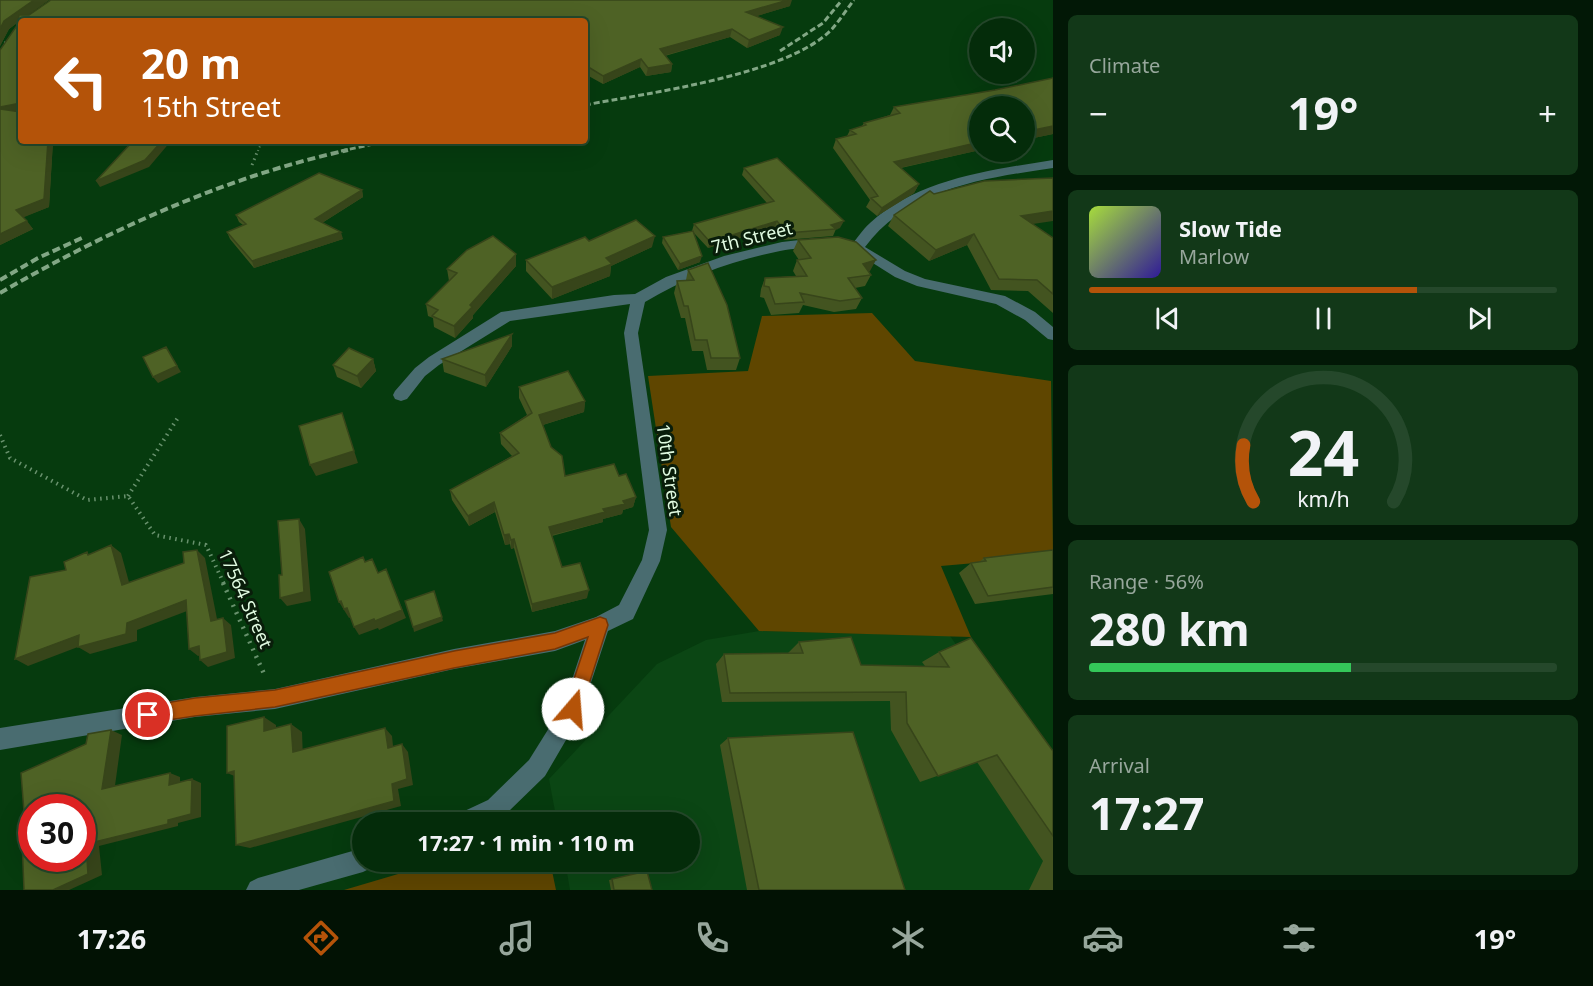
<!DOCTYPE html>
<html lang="en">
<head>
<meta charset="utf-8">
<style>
  :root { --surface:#042c0a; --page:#123818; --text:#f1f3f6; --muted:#97a79c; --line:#25482b; --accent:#b45309 }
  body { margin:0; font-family:"Noto Sans",sans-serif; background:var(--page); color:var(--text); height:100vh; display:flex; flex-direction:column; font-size:22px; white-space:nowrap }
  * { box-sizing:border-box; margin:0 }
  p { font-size:20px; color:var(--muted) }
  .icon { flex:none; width:33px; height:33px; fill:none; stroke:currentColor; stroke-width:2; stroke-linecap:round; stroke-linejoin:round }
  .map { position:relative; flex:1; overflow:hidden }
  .panel { display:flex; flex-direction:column; gap:15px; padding:15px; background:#021806; width:540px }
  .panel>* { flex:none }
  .guide { position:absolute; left:18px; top:18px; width:570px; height:126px; border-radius:6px; box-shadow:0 6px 24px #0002,0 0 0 2px var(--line); background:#b45309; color:#fff; overflow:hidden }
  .buttons { position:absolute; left:969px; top:18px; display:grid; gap:12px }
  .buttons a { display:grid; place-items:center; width:66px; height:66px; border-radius:50%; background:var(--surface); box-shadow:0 6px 24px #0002,0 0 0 2px var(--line); font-size:30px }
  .speed { position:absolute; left:18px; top:794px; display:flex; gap:12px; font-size:30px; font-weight:700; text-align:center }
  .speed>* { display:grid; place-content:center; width:78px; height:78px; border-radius:50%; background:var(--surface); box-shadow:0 6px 24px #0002,0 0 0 2px var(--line); line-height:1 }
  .speed .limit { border:9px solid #d22; background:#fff; color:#111 }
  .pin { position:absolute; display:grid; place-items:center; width:51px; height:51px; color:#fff; margin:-26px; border:3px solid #fff; border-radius:50%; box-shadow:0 2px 6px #0007 }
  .me { position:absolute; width:66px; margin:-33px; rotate:18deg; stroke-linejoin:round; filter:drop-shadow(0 0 4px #0008) }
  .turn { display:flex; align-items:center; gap:21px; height:126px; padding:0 24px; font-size:27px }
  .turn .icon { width:78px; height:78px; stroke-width:2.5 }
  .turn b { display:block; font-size:42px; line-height:51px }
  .big { font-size:45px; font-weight:700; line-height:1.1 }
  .panel .card { flex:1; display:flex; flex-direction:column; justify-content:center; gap:9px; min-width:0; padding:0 21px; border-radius:9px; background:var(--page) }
  .panel .dial { align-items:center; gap:0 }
  .dial svg { height:156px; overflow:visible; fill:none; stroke:var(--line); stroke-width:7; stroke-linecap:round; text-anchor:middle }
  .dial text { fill:var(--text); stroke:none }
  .song { display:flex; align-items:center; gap:18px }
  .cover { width:72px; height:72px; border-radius:9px; background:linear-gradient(135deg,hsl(80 70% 55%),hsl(250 70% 35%)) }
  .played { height:6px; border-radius:3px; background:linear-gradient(90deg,var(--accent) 70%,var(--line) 70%) }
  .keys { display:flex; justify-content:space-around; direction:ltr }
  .heat { display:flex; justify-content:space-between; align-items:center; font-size:33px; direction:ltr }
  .charge { height:9px; border-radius:4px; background:linear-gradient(90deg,#34c759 56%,var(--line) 0) }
  .trip { position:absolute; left:352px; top:812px; width:348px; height:60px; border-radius:30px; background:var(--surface); box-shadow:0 6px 24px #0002,0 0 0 2px var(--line); font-weight:700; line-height:60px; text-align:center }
  .tab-bar { display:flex; height:96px; justify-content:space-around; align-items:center; background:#021204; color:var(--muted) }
  .tab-bar .icon { width:42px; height:42px }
  .tab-bar .active { color:var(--accent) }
  .tab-bar b { font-size:27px; color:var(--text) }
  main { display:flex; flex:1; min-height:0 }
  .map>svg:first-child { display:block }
  .built { fill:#0b4614 }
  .green { fill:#5f4600 }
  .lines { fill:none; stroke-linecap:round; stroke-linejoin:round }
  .path-far3 { stroke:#68916d; stroke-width:2; stroke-dasharray:1 3; stroke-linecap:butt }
  .path-far2 { stroke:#68916d; stroke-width:3; stroke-dasharray:1.5 4; stroke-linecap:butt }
  .path-far1 { stroke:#68916d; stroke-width:4; stroke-dasharray:1.5 4.5; stroke-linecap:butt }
  .path { stroke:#68916d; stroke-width:4.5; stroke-dasharray:2 6; stroke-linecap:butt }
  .minor { fill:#496c70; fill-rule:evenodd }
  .rail-far1 { stroke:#82a785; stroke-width:3; stroke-dasharray:6 3; stroke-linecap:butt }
  .rail { stroke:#82a785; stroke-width:4; stroke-dasharray:8 4; stroke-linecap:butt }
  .wall { fill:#435420 }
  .shaded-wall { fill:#37451a }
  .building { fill:#4e6225; stroke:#37451a; stroke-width:1.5; fill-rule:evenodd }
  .route { fill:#b45309; stroke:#753606; stroke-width:1.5 }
  .labels { text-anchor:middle; stroke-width:6; stroke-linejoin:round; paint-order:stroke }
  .street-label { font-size:18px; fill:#e1fbe1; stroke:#091d0a }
</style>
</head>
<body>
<main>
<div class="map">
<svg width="1053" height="890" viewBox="0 0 1053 890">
  <rect width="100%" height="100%" fill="#063b0e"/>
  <path class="built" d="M759 631 950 636 1053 781V890H570L565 861H690V822H557L549 779 657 664 706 640Z"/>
  <path class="green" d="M872 313 915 361 1051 381 1053 556 941 566 971 637 759 631 671 527 648 376 748 371 762 316Z
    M442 861H550L556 890H344Z"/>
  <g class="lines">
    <path class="path-far3" d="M0 42 21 44
      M258 151 262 141"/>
    <path class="path-far2" d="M252 165 258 150"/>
    <path class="path-far1" d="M0 435 10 458 87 500 128 496 155 535 206 545 224 584
      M128 496 179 416"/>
    <path class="path" d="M223 583 265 676"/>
    <path class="minor" d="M1053 160V168C985 178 909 188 865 247L905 271 925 279 1005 296 1035 312 1053 327V340L1048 339 1025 320 996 304 917 286 895 277 849 248C856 240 862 230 870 223 918 179 991 170 1053 160Z
      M817 238 824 242 822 245C808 249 794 248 780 251 732 261 687 277 645 302L638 333 667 530 660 561 633 619 608 631 580 716 545 776 504 816 491 822H455L458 814 488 800 529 760 564 704 585 640 555 651 454 669 275 709 195 717 0 750V728L195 697 275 689 454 649 555 631 596 617 619 605 642 560 649 530 624 333 630 304 510 321 439 365 425 376 407 399 401 401 395 399 393 395 395 391 415 368 429 357 501 312 614 295 635 294 666 277 724 256 782 242Z
      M363 848V861H374L371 868 363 872 299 890H246L250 882 258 878Z"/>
    <path class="rail-far1" d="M780 51 823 23 842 0
      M585 105C648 93 788 75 832 29 840 20 847 9 854 0
      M341 151 388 141"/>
    <path class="rail" d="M0 280 38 258 84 237
      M0 293C109 230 225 177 348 150"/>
  </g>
  <path class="wall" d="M0 0H49L28 15 790 6 756 16 780 35 747 48 730 37 665 56 672 64 671 72 646 76 640 67 603 84 585 74V21H21V141H53L49 207 23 217 33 229 0 245 1 50 18 24V22L9 29 0 46Z
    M1053 78V134L1024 140 980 106V150L901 168 919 184 914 193 877 216 866 207 870 200 833 148 836 139 847 136 850 130 862 126 864 123 890 115 894 107 995 90Z
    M744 168 840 228 836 229 833 236 784 240 775 227 708 248 694 233 700 262 678 270 662 243 663 237 692 231 694 224 767 203 742 175Z
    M362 190 363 197 322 223 343 239 254 268 230 239 227 232 243 225 239 222 236 215Z
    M934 194 1033 224 1053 238V313L1028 291 991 290 967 245 929 261 888 226 894 215Z
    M798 240 870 271 868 272 871 275 865 286 855 288 862 298 856 309 834 312 803 305 799 313 771 315 764 298 760 297 761 289 765 278 796 276 793 271 797 260H799L793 251Z
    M589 241 652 247 611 266 610 276 552 299 526 271V260Z
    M516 266 473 315V318L455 338 434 327 433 318 428 316 426 304 449 281 447 269Z
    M688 270 740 358 736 370H707L703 351H692L685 318H681L674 293 677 281 686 280Z
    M512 346 486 387 444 372 442 359Z
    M373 359 376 371 361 388 337 377 333 365Z
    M519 387 585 401 584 412 543 425 551 447 565 476H619L636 497 633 507 623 510 622 514 603 519V522L552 536 562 567 587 598 532 612 514 548 511 549 510 544 505 545 495 512 469 526 452 500 450 490 512 456 501 444 500 433 527 415 519 398Z
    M1053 550V594L975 604 959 573 971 563 979 562 984 558Z
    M799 642 861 665 925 666 922 662 939 652 1053 751V890H1029L1043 861 977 762 920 782 891 730 890 701 722 702 716 664 724 654 788 653Z
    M728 738 905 890H747L720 745Z
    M647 871 652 890H611L609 880Z"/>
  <path class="shaded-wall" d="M34 0H49L9 29 0 46V29L4 21Z
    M788 0H792L790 6 744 20 746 12Z
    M783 27 780 35 747 48 749 40Z
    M732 29 730 37 659 57 660 49Z
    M641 59 640 67 603 84V76Z
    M672 64 671 72 646 76 648 68Z
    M21 103V112L0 116V107Z
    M1053 126V134L1024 140V132Z
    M48 141H53L49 207 22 218 16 210Z
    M162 141H171L149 167 100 187 96 181Z
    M980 142V150L890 170 894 162Z
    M919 184 914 193 877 216 882 208Z
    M362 190 363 197 317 226 315 219Z
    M1053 211V221L1013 227 1021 216Z
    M27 221 33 229 0 245V234Z
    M777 221 775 227 708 248 710 242Z
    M844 221 840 228 836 229 831 225Z
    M341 232 343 239 254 268 252 261Z
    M974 234 967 245 929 261 936 250Z
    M655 236 652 247 611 266 610 276 552 299V287L606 258Z
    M516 254V266L473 315V318L455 338 454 326 470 305Z
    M702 256 700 262 678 270 680 264Z
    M876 260 870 271 857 275 863 264Z
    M512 334V346L486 387 485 375Z
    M166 347 181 372 158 383 153 377Z
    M373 359 376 371 361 388 357 376Z
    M585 401 584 412 539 426V415Z
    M342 413 358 463 316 476 310 465Z
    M636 497 633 507 623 510 622 514 603 519V522L548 536 549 527 603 509 623 501Z
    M494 502 495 512 469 526 468 516Z
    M299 519 305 529 311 601 287 606 280 598Z
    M509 534 510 544 505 545 504 535Z
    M514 539V548L511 549V540Z
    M111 545 121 553 132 593 122 585Z
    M197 550 205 558 219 629 211 621Z
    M386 569 406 618 379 630 378 628 359 635 354 627Z
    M589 590 587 598 532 612V604Z
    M186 600 195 608 137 630V641L90 654 78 647 127 623Z
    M341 601 347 608 353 616 349 618 339 602Z
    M442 617 443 621 414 632 413 627Z
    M223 618 231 625 235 658 208 667 200 660Z
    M79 635 91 642 28 666 15 659Z
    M199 646 207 653 198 656 189 649Z
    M264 717 276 725V739L264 731Z
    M291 724 302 732 303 759 293 752Z
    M385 728 392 736 394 755 388 748Z
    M111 730 122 735 114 793 102 789Z
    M402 744 408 752 413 785 398 789 401 806 250 848 236 845 392 784Z
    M234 771 242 779 227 773Z
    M170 773 180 777V789L169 785Z
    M192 779 201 783V817L178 823V826L99 846 102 875 69 890H53L86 844 168 820Z"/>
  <path class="building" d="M0 0H34L4 21 0 29Z
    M51 0H788L746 12 783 27 749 40 732 29 660 49 672 64 648 68 641 59 603 76 585 65V21H212L178 17 175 21H21V103L0 107V50L18 24 19 15H29Z
    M1053 78V126L1024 132V106H980V142L894 162 919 184 882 208 871 198 878 196 836 139 856 134 850 130 866 125 864 123 900 113 894 107 995 90Z
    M0 109 21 112V141H48L44 199 16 210 27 221 0 234Z
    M133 141H162L145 160 96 181Z
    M777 158 844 221 831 225 836 229 787 233 777 221 710 242 694 224 774 201 744 168Z
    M319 173 362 190 315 219 341 232 252 261 227 232 246 224 236 215Z
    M1053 178V211L1021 216 1053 238V294L1037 280 999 279 974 234 936 250 894 215 930 191 934 194 984 181Z
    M636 220 655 236 606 258 612 264 552 287 526 260 585 237 589 241Z
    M693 231 702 256 680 264 663 237Z
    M493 236 516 254 470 305 472 307 454 326 432 316 438 310 426 304 457 273 447 269 467 250Z
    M838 237 856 242 876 260 863 264 871 275 848 278 862 298 840 301 800 293 804 302 775 304 769 287 764 286 765 278 807 276 797 260 811 258 798 240Z
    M708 263 727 305 740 358H711L707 340H695L688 306H684L677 281 694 280 688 270Z
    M512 334 485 375 442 359Z
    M166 347 177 366 153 377 143 357Z
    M349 348 373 359 357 376 333 365Z
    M568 371 585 401 539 415 551 447 562 456 565 476 614 464 619 476 626 474 636 497 623 501 625 504 603 509 605 512 549 527 562 567 580 563 589 590 532 604 514 539 511 540 509 534 504 535 494 502 468 516 450 490 519 453 500 433 532 413 519 387Z
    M342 413 354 451 310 465 299 426Z
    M299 519 304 592 280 598 279 575H282L278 521Z
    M111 545 122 585 184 563 183 552 197 550 211 621 223 618 227 652 200 660 199 646 189 649 186 600 127 623 126 634 78 647 79 635 15 659 30 577 66 570 64 562 87 552 88 555Z
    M1053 550V587L988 596 971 563 986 561 984 558Z
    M363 557 365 562 372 559 378 573 386 569 402 610 375 621 374 619 354 627 347 608 344 609 341 601 339 602 329 572Z
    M434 591 442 617 413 627 405 601Z
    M851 637 861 665 949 667 939 652 971 638 1053 751V836L997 755 938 776 907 723 906 692 730 693 724 654 803 653 799 642Z
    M264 717V731L291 724 293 752 385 728 388 748 402 744 407 779 392 784 394 801 236 845 234 771 227 773V726Z
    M111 730 102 789 170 773 169 785 192 779 191 814 168 820V824L86 844 88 874 53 890H24L22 840 26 838 21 773 86 744 88 734ZM32 807H82V858H32Z
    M853 732 905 890H759L728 738Z
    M647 871 652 890H614L612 879Z"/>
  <path class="route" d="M600 617 606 619 608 625 581 709 579 715 573 717 567 715 564 709 588 637 555 649 454 668 275 707 195 716 148 723 142 721 140 715 142 709 148 706 195 698 275 690 454 651 555 633Z"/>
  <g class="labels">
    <g class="street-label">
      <text transform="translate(752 238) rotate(-14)" y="6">7th Street</text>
      <text transform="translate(669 470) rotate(82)" y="6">10th Street</text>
      <text transform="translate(245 599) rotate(66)" y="6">17564 Street</text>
    </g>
  </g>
</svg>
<div class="buttons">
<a><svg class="icon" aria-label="sound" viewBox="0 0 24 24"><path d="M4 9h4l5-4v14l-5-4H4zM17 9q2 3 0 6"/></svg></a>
<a><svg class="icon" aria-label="search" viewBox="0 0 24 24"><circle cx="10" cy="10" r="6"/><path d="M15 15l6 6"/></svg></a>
</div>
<div class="speed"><div class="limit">30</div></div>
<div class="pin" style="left:148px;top:715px;background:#d93025"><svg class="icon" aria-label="arrive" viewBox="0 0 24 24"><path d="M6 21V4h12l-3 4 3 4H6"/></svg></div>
<svg class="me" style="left:573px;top:709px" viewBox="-20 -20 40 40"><circle r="19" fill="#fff"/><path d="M0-13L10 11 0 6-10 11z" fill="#b45309"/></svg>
<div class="trip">17:27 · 1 min · 110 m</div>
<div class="guide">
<div class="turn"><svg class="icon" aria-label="left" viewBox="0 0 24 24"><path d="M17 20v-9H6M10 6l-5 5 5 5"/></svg><div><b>20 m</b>15th Street</div></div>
</div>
</div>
<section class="panel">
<div class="card"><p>Climate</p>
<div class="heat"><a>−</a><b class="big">19°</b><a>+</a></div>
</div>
<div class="card">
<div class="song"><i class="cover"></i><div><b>Slow Tide</b><p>Marlow</p></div></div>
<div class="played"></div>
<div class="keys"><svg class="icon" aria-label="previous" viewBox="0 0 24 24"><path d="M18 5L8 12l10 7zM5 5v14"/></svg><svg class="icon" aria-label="pause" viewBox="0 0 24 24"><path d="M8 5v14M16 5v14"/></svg><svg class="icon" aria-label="next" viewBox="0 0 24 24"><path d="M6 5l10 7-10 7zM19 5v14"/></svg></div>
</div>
<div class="card dial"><svg viewBox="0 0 100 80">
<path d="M14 69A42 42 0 1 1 86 69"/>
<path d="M14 69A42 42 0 0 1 9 40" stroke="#b45309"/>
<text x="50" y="56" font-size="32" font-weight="700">24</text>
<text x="50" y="72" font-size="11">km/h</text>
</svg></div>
<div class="card"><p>Range · 56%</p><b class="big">280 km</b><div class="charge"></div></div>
<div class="card"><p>Arrival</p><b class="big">17:27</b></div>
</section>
</main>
<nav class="tab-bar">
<b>17:26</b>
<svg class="icon active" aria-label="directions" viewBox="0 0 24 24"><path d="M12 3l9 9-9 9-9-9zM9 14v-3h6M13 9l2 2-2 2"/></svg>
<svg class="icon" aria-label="music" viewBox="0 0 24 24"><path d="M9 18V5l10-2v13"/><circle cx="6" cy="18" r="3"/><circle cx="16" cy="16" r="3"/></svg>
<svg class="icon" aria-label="phone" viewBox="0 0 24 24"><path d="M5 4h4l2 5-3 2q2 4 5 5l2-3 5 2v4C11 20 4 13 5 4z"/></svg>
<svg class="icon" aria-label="climate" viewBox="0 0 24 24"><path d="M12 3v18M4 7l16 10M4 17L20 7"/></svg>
<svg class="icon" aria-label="car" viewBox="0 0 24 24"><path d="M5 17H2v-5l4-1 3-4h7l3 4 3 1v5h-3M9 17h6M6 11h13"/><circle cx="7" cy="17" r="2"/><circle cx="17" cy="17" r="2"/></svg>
<svg class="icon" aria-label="filters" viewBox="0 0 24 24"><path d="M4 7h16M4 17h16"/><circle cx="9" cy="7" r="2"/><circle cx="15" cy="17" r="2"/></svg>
<b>19°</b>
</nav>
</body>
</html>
